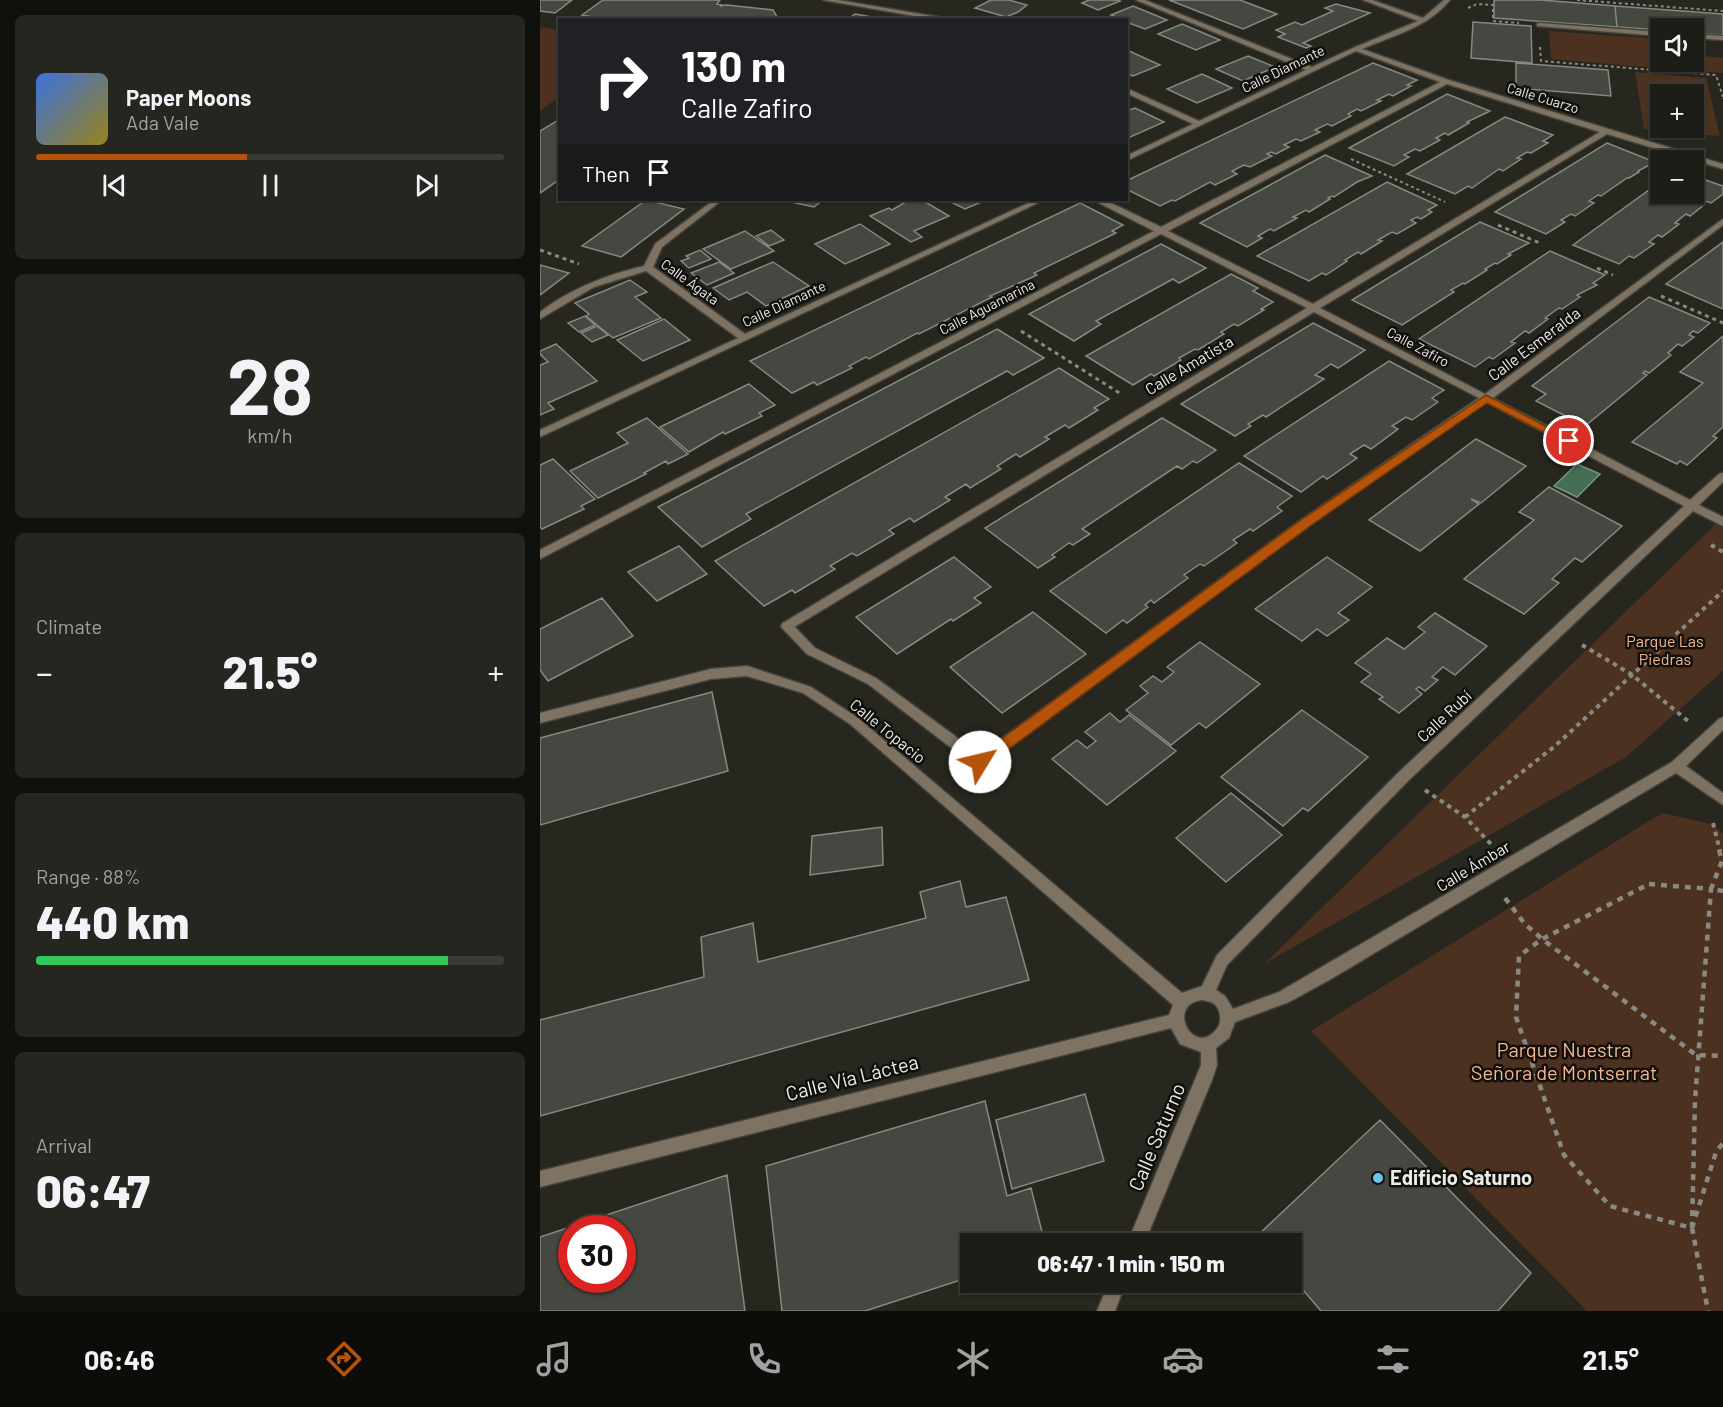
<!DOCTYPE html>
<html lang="en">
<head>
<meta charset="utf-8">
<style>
  :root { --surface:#1d1d17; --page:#252620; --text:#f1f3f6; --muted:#a0a2a1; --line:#3b3b36; --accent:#b45309 }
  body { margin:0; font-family:Barlow,sans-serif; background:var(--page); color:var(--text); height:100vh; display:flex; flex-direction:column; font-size:22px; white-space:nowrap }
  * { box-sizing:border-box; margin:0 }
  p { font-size:20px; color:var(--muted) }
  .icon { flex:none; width:33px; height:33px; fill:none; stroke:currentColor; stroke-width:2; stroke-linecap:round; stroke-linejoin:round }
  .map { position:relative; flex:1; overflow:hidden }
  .panel { display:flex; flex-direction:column; gap:15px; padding:15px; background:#10100d; width:540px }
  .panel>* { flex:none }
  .banner { position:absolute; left:18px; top:18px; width:570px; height:183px; border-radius:0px; box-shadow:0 2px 4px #0004,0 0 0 2px var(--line); background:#202124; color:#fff; overflow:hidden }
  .fabs { position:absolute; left:1110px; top:18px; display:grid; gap:12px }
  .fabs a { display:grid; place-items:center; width:54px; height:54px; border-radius:0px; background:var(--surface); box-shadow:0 2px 4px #0004,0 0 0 2px var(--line); font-size:30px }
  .speed { position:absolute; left:18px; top:1215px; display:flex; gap:12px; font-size:30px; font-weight:700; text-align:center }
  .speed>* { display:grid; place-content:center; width:78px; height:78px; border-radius:50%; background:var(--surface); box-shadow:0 2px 4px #0004,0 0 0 2px var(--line); line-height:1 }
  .speed .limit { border:9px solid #d22; background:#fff; color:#111 }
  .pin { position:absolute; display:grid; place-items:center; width:51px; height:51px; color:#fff; margin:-26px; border:3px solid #fff; border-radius:50%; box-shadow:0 2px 6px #0007 }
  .me { position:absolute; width:66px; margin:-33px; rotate:54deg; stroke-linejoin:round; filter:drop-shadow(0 0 4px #0008) }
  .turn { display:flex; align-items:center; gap:21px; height:126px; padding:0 24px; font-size:27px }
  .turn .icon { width:78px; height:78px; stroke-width:2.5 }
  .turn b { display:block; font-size:42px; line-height:51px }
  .then { display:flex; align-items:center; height:57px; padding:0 24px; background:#0003; gap:12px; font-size:22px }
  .big { font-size:45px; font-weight:800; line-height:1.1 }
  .panel .tile { flex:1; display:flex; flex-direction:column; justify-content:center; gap:9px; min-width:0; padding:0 21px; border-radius:9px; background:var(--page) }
  .panel .dial { align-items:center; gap:0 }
  .dial b { font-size:78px; line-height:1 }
  .song { display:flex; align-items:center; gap:18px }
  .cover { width:72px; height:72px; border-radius:9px; background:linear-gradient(135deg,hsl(220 70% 55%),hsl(50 70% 35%)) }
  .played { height:6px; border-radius:3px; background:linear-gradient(90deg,var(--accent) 45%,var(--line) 45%) }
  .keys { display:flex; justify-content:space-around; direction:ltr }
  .heat { display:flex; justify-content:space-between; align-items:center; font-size:33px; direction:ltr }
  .charge { height:9px; border-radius:4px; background:linear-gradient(90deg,#34c759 88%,var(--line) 0) }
  .trip { position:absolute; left:420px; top:1233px; width:342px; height:60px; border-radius:0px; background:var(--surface); box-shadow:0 2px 4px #0004,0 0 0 2px var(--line); font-weight:800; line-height:60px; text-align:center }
  .tab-bar { display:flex; height:96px; justify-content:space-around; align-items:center; background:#0c0c09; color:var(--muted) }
  .tab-bar .icon { width:42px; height:42px }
  .tab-bar .current { color:var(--accent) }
  .tab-bar b { font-size:27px; color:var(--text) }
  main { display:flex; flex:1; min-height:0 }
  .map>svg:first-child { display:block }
  .green { fill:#4c3121; fill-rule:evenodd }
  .water { fill:#446f54; stroke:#769480; stroke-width:1.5 }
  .building { fill:#444840; stroke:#858981; stroke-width:1.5; fill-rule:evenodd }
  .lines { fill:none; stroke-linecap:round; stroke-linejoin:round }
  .service-casing { stroke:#43433b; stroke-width:3 }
  .minor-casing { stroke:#43433b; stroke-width:3 }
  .path-far3 { stroke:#898982; stroke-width:2; stroke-dasharray:3 3; stroke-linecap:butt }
  .path-far2 { stroke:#898982; stroke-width:3; stroke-dasharray:4 4; stroke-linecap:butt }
  .path-far1 { stroke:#898982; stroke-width:4; stroke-dasharray:4.5 4.5; stroke-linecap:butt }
  .path { stroke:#898982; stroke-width:4.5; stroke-dasharray:6 6; stroke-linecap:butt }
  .service { fill:#7e7362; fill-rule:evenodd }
  .minor { fill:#7e7362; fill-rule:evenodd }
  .route { fill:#b45309; stroke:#753606; stroke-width:1.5 }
  .poi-dot { fill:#6bc3f2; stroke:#100f0c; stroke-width:2 }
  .labels { text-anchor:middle; stroke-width:5; stroke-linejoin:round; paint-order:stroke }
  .far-street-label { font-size:14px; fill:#ecece7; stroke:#100f0c }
  .street-label { font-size:16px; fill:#ecece7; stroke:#100f0c }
  .park-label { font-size:16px; fill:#f8b68e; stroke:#100f0c }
  .near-park-label { font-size:20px; fill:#f8b68e; stroke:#100f0c }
  .near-street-label { font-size:20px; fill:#ecece7; stroke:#100f0c }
  .near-poi-label { font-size:20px; font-weight:bold; fill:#ecece7; stroke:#100f0c; text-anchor:start }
</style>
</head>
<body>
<main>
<section class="panel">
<div class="tile">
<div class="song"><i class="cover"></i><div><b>Paper Moons</b><p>Ada Vale</p></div></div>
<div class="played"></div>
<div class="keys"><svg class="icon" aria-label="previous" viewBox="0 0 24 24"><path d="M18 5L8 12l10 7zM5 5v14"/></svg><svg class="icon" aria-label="pause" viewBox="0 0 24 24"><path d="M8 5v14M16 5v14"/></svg><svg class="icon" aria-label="next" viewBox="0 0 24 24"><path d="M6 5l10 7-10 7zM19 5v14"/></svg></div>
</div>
<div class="tile dial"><b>28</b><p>km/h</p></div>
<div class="tile"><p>Climate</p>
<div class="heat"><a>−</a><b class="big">21.5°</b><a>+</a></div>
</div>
<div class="tile"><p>Range · 88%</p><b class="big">440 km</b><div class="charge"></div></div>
<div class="tile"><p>Arrival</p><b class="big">06:47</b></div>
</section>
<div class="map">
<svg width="1183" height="1311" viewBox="0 0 1183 1311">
  <rect width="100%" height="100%" fill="#27271f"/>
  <path class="green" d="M0 27 20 30 19 97 0 111Z
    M1009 31 1120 39V62H1140L1142 70 1011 59Z
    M1154 55 1183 58V73L1150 70 1148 62H1154Z
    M1095 72 1166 78 1180 136 1104 129ZM1154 94V128H1120V94Z
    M1183 517V671L1086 757 724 964Z
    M1122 813 1171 824 1183 833V1311H1047L771 1031Z"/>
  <path class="water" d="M1037 464 1060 474 1037 497 1014 486Z"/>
  <path class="building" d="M0 0H32L15 13 0 11Z
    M63 0H180L177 4 182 5 180 6 187 5 233 10 239 20H69L42 15Z
    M451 0H469L487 5 478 12 466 17 435 8Z
    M549 0H577L580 1 558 10 542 3Z
    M629 0H700L737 14 703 29Z
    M954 0H1001L1075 6 1077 27 954 18Z
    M796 4 830 13 763 43 771 46 766 48 738 37 745 34 736 30 755 22 762 25 793 11 785 8Z
    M593 6 627 20 605 29 586 22V20L571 15Z
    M1075 6 1183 14V35L1154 33V28H1120V30L1077 27Z
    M315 14 349 20H307Z
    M933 22 991 26 992 63 931 58Z
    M642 24 680 40 656 50 618 34Z
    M586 50H587L620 65 593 76 586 73Z
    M708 56 735 67 703 81 676 69Z
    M833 63 877 80 867 85 871 86 853 96 849 94 837 100 841 101 821 111 817 109 808 114 811 116 792 126 787 124 775 130 780 132 761 141 756 139 744 145 749 147 736 154 731 152 727 154 732 156 710 167 704 165 692 171 697 174 675 185 670 182 635 201 632 200 620 206 586 189V181Z
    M976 63 1068 70 1071 96 976 88Z
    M662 74 692 88 657 103 627 89Z
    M907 94 950 111 927 122 929 123 908 135 905 133 896 138 900 140 880 151 875 149 864 155 869 157 854 166 809 148Z
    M595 108 624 122 588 138 586 111Z
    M965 117 1013 135 1003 141 1008 143 991 153 987 152 977 158 981 159 963 171 959 169 932 188 928 186 915 194 867 174Z
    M20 119V179L0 193V131Z
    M1067 143 1115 162 1098 171 1099 172 1089 178H1087L1061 196 1058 195 1049 201 1054 203 1035 216 1031 214 1021 220 1025 222 1006 234 955 212Z
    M785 155 832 176 817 182 794 197 792 196 788 198 790 199 769 212 766 210 753 217 757 218 734 231 730 229 718 236 722 238 707 247 660 223Z
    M1154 176 1183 186V194L1171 203 1165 201 1161 204 1164 205 1150 216 1146 214 1135 223 1139 224 1122 237 1118 235 1109 242 1114 244 1094 258 1089 256 1079 264 1033 245 1120 182V194H1154Z
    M847 182 897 205 888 210 892 212 881 219 877 217 871 220 876 223 857 234 852 232 838 240 842 241 821 254 818 252 805 260 807 261 786 275 782 273 769 281 717 256Z
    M106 200 144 209 81 257 42 246Z
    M242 200H283L274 207Z
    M369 200H382L409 216 374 231 382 237 371 242 330 216 349 208 352 210Z
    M407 200H446L425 209Z
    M540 203 583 225 572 231 576 233 494 273 497 275 450 296 452 297 379 334 377 333 329 359 326 357 309 366 312 368 277 385 274 382 252 393 210 361Z
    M940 222 989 243 968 254 971 255 957 264 955 263 945 269 947 270 925 284 923 283 911 290 914 292 862 325 812 300Z
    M320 224 350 244 305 264 275 244Z
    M231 230 244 240 229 246 216 236Z
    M205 231 234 251 191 269 163 249Z
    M1183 242V309L1126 284Z
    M621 244 666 268 639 283 633 279 556 321 561 324 534 341 489 314Z
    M160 250 171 259 149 268 141 261 149 258 146 256Z
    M1010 251 1065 275 1053 283 1057 285 1037 295 1040 297 1022 309 1019 308 1005 318 1008 319 989 333 985 331 971 342 975 343 953 359 949 357 935 367 879 339Z
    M179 262 194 273 167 285 151 273Z
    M233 262 269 286 226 306 207 292 189 300 173 288Z
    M0 265 29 273 0 295Z
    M691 274 718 288 713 291 733 302 721 309 724 310 698 326 694 324 681 332 684 334 658 350 655 349 639 358 641 360 614 376 611 374 593 385 546 356Z
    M90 280 107 292 95 297 121 318 73 338 46 316 49 314 35 303Z
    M1109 297 1170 323 1158 333 1153 331 1149 335 1154 337 1142 346 1138 344 1128 353 1131 355 1109 373 1105 371 1103 373 1107 375 1045 426 996 401 1006 394 992 386Z
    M45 316 55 325 39 332 28 323Z
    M124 319 150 340 103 361 77 340Z
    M773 323 825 350 798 368 791 364 775 375 784 379 726 417 723 415 708 424 711 426 695 436 641 404Z
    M57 326 68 335 52 342 41 333Z
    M457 329 504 358 473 375 467 371 206 514 211 519 162 547 118 507Z
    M1183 336V427L1173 436 1177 438 1147 465 1140 461 1137 464 1092 442 1163 383 1140 372Z
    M16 344 57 381 8 403 14 409 0 415V365L8 362 0 354V351Z
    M849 361 904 390 892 398 898 402 872 420 866 417 852 426 858 429 831 449 824 445 810 454 817 458 787 479 783 476 761 492 704 456Z
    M519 368 569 399 554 408 558 410 529 428 525 425 505 437 509 439 480 457 476 454 457 466 461 469 430 488 426 484 405 497 410 500 374 522 370 518 349 530 354 534 317 556 312 553 290 566 295 569 255 593 252 590 224 606 175 561Z
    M209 384 235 405 219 413 222 416 185 434 183 432 149 452 120 427Z
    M107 418 148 454 128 464 126 461 104 473 106 474 58 498 30 471 88 443 77 433Z
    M622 418 676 450 657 463 653 461 642 469 637 466 542 529 550 534 533 545 529 543 512 555 515 557 498 568 445 528Z
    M936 439 986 466 941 503 931 499 939 504 880 551 829 520Z
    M13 459 55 499 41 506 44 509 2 529 0 527V465Z
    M699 463 752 496 737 507 742 511 713 531 710 529 693 540 697 543 664 566 660 564 644 575 648 578 614 603 611 600 605 605 608 607 587 623 583 620 566 633 510 591Z
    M1009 487 1082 526 1042 562 1035 558 1012 579 1019 583 984 614 924 579 994 520 979 512Z
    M139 546 167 574 117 601 88 572Z
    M414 557 451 587 434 598 441 603 413 621 411 619 357 654 316 617Z
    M787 557 832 587 798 613 809 620 787 636 777 629 762 641 715 609Z
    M62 598 93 636 8 681 0 670V629Z
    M493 612 546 654 462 713 410 667Z
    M895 613 947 646 915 675 903 667 892 677 898 680 885 691 879 687 876 689 882 694 859 713 839 699 843 697 821 682 831 674 815 663 847 638 864 649 885 632 878 627Z
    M660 642 720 684 666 728 659 723 631 745 586 710 608 693 600 686 613 676 622 682 634 672 627 667Z
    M172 692 188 771 0 825V738Z
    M762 710 828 757 768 811 763 808 743 826 681 777Z
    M570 713 580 722 589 715 636 751 567 805 512 759 537 740 547 748 556 741 545 732Z
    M691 793 742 835 686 882 636 838Z
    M342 827 343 865 270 875 272 836Z
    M420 881 426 907 466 897 489 980 0 1116V1020L164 977 161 937 213 923 218 962 386 918 380 892Z
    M545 1094 564 1161 472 1189 456 1120Z
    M445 1101 467 1196 491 1188 505 1244H430V1277L325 1311H242L226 1166Z
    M840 1120 991 1273 958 1311H781L752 1277V1244H722L716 1237Z
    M187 1175 205 1311H0V1237ZM32 1228H82V1280H32Z"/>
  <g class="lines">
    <defs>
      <path id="service" d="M999 23 1120 32V36L997 26V24Z
        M1154 34 1183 36V40L1154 38Z
        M247 622 251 623 275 648 336 678 445 758 446 762 445 766 440 767 435 766 328 684 267 654 243 629 241 626 243 623Z"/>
      <path id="minor" d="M283 0H298L416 20H397Z
        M596 0H605L772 67 813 48 878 21 823 0H832L883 18 904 0H910C887 28 854 35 822 49L909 80 1183 164V169L1067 134 780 308 945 394 1183 219V225L953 398 1150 500 1179 474 1183 473V482L1159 505 1183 517V526L1153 511 869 780 687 965 676 990 685 996 693 1009 739 992 1132 762 1179 719 1183 717V730L1146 766 1183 793V805L1136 773 791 979 749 1002 695 1022 689 1038 676 1048 677 1065 672 1080 604 1244H587L661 1065V1052L640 1044 631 1028 0 1187V1171L629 1015 633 1005 310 724 263 693 207 676 171 679 0 723V713L171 669 207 666 271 687 318 718 642 993 662 986 677 955 859 772 1144 506 946 402 769 526 445 766 440 767 435 766 434 762 435 758 761 520 939 398 774 312 251 629H243L241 626 243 623 767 308 621 234 0 559V550L614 231 557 202 556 200H565L621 227 900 82 816 51 586 161V156L653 124 586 93V88L659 121 766 70ZM907 84 1060 132 773 304 628 231ZM662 1000C665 1001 668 1001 671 1002 682 1007 683 1024 675 1031 652 1056 626 1004 662 1000Z
        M174 200H182L122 247 113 267 205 334 495 200H504L0 437V430L198 338 106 271 54 287 0 319V312C32 288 66 275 104 266L115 244Z
        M569 1282H586L575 1311H557Z"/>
    </defs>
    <use href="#service" class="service-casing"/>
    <use href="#minor" class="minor-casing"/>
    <path class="path-far3" d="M1037 0 1183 11
      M928 8 937 4 953 5V21L979 23
      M1000 47 1001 61 1176 75 1183 97
      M811 159 905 202"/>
    <path class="path-far2" d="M958 225 1002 244
      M0 250 39 264
      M1057 268 1073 275
      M1121 296 1183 323
      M481 331 581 394"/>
    <path class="path-far1" d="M1171 545 1183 552
      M1042 645 1091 674 1148 721
      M885 790 925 817 951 844
      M925 817 1015 746 1183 591
      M1173 823 1180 851"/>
    <path class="path" d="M1179 850 1182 861 1171 889 1183 891
      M1109 884 1171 889 1155 1100 1152 1228 1070 1206 1024 1155 976 1017 979 956 1002 939Z
      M965 898 985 924 1002 939 1156 1055 1183 1056
      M1152 1228 1168 1311
      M1152 1228 1176 1152 1183 1143"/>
    <use href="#service" class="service"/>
    <use href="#minor" class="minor"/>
  </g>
  <path class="route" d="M946 395 1034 441 1029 444 1025 443 947 403 770 526 446 766H435L433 762 435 758 761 520Z"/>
  <circle class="poi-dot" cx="838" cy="1178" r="6"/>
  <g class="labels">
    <g class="far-street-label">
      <text transform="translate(743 69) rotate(-26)" y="5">Calle Diamante</text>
      <text transform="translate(1003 98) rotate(17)" y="5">Calle Cuarzo</text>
      <text transform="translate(150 282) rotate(36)" y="5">Calle Ágata</text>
      <text transform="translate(244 304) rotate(-25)" y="5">Calle Diamante</text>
      <text transform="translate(447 307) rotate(-27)" y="5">Calle Aguamarina</text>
      <text transform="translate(878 347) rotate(28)" y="5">Calle Zafiro</text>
    </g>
    <g class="street-label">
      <text transform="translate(994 344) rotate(-37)" y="6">Calle Esmeralda</text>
      <text transform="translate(649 365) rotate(-31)" y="6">Calle Amatista</text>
      <text transform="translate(904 716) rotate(-43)" y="6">Calle Rubí</text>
      <text transform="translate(348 731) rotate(39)" y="6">Calle Topacio</text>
      <text transform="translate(933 866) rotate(-31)" y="6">Calle Ámbar</text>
    </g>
    <g class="park-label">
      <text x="1125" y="647">Parque Las<tspan x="1125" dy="18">Piedras</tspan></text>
    </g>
    <g class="near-park-label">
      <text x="1024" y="1057">Parque Nuestra<tspan x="1024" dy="23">Señora de Montserrat</tspan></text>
    </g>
    <g class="near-street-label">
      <text transform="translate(312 1078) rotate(-14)" y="7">Calle Vía Láctea</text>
      <text transform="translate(617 1137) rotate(-67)" y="7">Calle Saturno</text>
    </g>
    <g class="near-poi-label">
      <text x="850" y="1185">Edificio Saturno</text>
    </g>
  </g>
</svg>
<div class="fabs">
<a><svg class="icon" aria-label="sound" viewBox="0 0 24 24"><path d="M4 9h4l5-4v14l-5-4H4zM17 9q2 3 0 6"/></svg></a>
<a>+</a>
<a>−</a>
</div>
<div class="speed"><div class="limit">30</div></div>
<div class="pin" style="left:1029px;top:441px;background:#d93025"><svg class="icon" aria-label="arrive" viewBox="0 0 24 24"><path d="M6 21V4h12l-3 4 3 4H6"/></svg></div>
<svg class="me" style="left:440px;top:762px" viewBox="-20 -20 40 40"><circle r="19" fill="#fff"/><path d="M0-13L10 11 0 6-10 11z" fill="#b45309"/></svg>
<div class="trip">06:47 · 1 min · 150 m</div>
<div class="banner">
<div class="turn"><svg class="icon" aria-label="right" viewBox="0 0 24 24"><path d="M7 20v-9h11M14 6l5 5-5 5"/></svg><div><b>130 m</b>Calle Zafiro</div></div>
<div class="then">Then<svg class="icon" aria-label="arrive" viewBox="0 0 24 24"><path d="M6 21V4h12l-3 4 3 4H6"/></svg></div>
</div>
</div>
</main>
<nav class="tab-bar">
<b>06:46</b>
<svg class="icon current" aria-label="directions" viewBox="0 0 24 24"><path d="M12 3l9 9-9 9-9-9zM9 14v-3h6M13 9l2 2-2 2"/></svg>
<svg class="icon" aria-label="music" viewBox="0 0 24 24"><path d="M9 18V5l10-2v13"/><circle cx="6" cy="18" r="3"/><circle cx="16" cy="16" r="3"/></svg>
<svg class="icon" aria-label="phone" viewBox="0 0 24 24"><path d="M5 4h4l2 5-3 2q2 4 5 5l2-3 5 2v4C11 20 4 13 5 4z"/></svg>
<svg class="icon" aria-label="climate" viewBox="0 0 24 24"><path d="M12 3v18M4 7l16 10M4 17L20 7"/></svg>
<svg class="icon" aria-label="car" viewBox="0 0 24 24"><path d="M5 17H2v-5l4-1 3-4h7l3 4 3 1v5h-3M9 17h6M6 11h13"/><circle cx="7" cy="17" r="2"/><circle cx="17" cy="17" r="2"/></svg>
<svg class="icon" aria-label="filters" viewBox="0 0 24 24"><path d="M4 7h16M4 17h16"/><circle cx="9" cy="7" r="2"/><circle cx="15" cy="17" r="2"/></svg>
<b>21.5°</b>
</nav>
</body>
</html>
